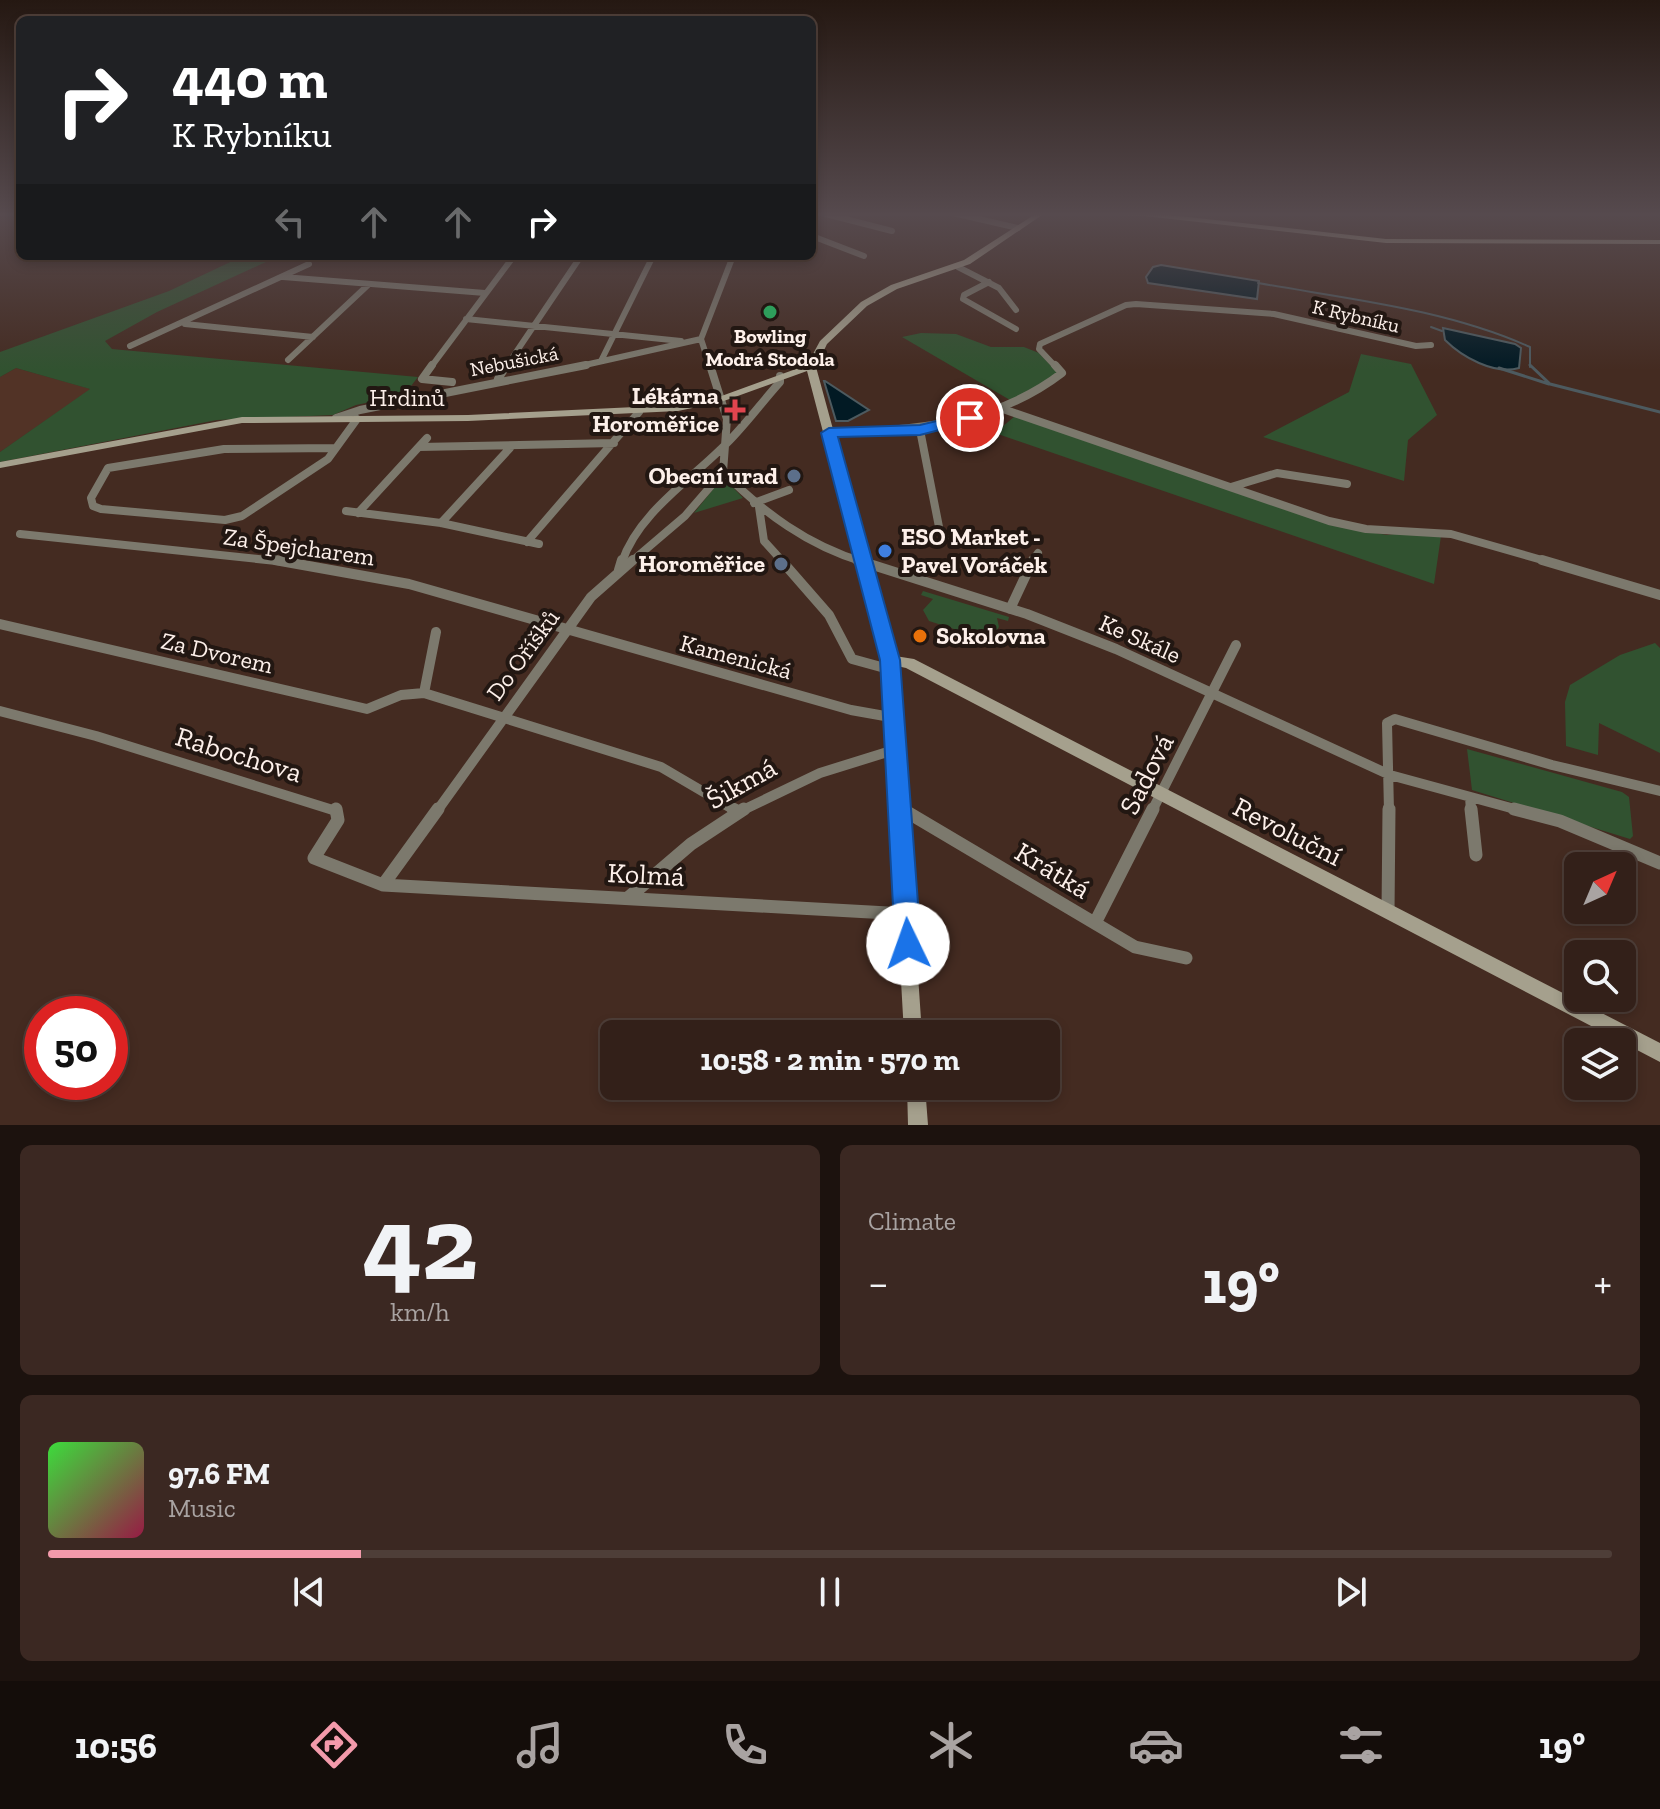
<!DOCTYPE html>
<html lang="en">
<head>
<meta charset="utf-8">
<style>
  :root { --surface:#332019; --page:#3b2822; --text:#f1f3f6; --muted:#a9a3a2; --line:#4e3e38; --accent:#f39aab }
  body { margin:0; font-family:"Zilla Slab",serif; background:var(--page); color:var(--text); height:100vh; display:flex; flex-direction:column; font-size:30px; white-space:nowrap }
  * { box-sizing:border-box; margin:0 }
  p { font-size:26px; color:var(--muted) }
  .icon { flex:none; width:44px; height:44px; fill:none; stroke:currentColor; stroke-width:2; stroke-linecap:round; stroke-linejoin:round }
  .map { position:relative; height:1125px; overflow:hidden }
  .sheet { display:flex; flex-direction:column; gap:20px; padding:20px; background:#1c120e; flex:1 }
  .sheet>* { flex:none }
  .guide { position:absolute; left:16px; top:16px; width:800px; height:244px; border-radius:12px; box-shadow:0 4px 12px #0003,0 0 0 2px var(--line); background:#202124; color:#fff; overflow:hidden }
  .needle { width:52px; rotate:44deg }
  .fabs { position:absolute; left:1564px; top:852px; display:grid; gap:16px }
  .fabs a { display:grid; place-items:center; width:72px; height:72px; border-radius:12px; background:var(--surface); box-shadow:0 4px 12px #0003,0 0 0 2px var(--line); font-size:40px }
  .speed { position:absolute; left:24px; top:996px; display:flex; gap:16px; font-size:40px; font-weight:700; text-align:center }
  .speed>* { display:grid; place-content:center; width:104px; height:104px; border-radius:50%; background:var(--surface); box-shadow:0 4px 12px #0003,0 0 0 2px var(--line); line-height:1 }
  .speed .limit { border:12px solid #d22; background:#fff; color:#111 }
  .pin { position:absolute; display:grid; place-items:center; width:68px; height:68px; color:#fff; margin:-34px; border:4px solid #fff; border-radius:50%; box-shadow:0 2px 8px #0007 }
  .me { position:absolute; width:88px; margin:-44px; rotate:357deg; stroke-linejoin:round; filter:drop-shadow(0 0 6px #0008) }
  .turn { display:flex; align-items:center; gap:28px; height:168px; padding:0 24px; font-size:36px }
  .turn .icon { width:104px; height:104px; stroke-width:2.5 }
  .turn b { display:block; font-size:56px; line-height:68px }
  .lanes { display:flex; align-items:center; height:76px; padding:0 24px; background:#0003; justify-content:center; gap:40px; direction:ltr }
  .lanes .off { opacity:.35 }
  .big { font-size:60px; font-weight:700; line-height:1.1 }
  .sheet .card { flex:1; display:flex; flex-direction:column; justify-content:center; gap:12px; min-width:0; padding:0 28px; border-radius:12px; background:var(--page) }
  .sheet .dial { align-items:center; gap:0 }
  .dial b { font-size:104px; line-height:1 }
  .song { display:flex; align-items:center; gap:24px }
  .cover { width:96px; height:96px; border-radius:12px; background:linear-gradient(135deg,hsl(120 70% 55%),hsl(340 70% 35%)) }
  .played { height:8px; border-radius:4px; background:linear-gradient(90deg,var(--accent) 20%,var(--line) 20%) }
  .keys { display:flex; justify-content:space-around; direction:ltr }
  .heat { display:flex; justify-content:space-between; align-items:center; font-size:44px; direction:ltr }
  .sheet .tiles { flex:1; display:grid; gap:20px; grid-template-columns:1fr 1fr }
  .card:last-child { grid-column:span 2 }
  .trip { position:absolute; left:600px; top:1020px; width:460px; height:80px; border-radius:12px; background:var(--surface); box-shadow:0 4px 12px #0003,0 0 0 2px var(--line); font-weight:700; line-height:80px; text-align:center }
  .tab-bar { display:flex; height:128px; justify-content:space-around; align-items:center; background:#140d0a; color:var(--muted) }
  .tab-bar .icon { width:56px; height:56px }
  .tab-bar .on { color:var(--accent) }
  .tab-bar b { font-size:36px; color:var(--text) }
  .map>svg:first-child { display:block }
  .built { fill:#523326 }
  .green { fill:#315230 }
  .water { fill:#021a24; stroke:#4d5a5f; stroke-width:2 }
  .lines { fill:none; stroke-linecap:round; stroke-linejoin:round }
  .stream-far1 { stroke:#4d5a5f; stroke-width:2 }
  .stream { stroke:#4d5a5f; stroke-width:3 }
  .street-far3 { stroke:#7c796d; stroke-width:6 }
  .street-far2 { stroke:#7c796d; stroke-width:8 }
  .street-far1 { stroke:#7c796d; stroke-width:10 }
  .street { stroke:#7c796d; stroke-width:13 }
  .secondary { fill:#a5a08d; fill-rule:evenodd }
  .route { fill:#1a73e8; stroke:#114b97; stroke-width:2 }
  .leisure-dot { fill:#2e9e5b; stroke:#221712; stroke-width:3 }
  .health-dot { fill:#e0444e; stroke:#221712; stroke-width:3 }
  .service-dot { fill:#5c6f8a; stroke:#221712; stroke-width:3 }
  .shop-dot { fill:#3f7fe0; stroke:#221712; stroke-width:3 }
  .food-dot { fill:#e8710a; stroke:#221712; stroke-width:3 }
  .labels { text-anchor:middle; stroke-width:8; stroke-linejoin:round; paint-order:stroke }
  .far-street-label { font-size:20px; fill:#fdf0ea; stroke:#221712 }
  .far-poi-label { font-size:20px; font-weight:bold; fill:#fdf0ea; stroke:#221712 }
  .poi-label { font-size:24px; font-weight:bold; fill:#fdf0ea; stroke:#221712; text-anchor:end }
  .street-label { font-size:24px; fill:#fdf0ea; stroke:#221712 }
  .near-street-label { font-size:28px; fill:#fdf0ea; stroke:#221712 }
</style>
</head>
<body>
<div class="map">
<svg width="1660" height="1125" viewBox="0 0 1660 1125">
  <rect width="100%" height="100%" fill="#442b21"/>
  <path class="built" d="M16 368 91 389 0 452V377Z"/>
  <path class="green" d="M243 256H279L157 312 105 341 112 349 418 377 404 395 356 405 333 415 217 420 0 462V452L90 389 16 368 0 377V352L169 291Z
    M921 333 956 334 991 347H1024L1039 353 1058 373 1033 392 1010 400 902 337Z
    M1361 354 1411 364 1437 415 1408 440 1404 481 1263 437 1349 392Z
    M1015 416 1331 525 1387 535 1409 532 1441 536 1434 584 995 433Z
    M723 477 743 498 694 513Z
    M923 591 1009 617 1008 621 997 618 999 627 994 634 979 637 929 621 923 610 933 599 921 595Z
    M1655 643 1660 648V753L1599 723 1598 755 1566 746 1565 702 1570 685 1620 655Z
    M1467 749 1622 792 1629 797 1633 836 1630 839 1472 790Z"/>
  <path class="water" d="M1161 265 1259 281 1257 299 1148 283 1146 277 1153 267Z
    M1443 328 1515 344 1521 348 1519 368C1494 375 1462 357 1445 340Z
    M824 381H825L869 410 848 421H836Z"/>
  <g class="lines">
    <path class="stream-far1" d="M1258 283C1348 299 1446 309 1530 347V367
      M1431 327 1442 331"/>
    <path class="stream" d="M1530 365 1550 384 1660 412
      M1499 368 1549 384"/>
    <path class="street-far3" d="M822 213 892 231
      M953 213 1018 228
      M812 236 864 256
      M456 256 512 259
      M707 256 733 257
      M958 267 999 288 1016 310
      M283 277 485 293
      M989 282 964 295 963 299 1016 329
      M466 319 681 341
      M185 324 313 337
      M130 346 309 264
      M288 360 368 285
      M601 361 653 256
      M431 367 514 256
      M506 367 581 256
      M576 367 701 339
      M710 367 701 339 733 256
      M1056 367 1039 349 1040 344 1126 305 1136 304 1274 314 1416 346 1431 345"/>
    <path class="street-far2" d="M432 365 422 379 452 382
      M710 365 727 419 723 472
      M498 379 507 365
      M1000 408 1329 521 1366 529 1451 534 1549 562
      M336 418 360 410 586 365
      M920 430 940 532 957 539
      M829 433C913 430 993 426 1062 373L1055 365
      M419 447 614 443
      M336 448 328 459 242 516 225 520 101 509 93 506 91 498 108 468 224 449Z
      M336 448 357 419
      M723 472C764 513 807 545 863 562
      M1231 487 1277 473 1347 484
      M754 503 789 490
      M759 507 764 541 783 562
      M346 511 441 523 539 544
      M358 513 427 438
      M441 523 510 448
      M20 534 286 562
      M527 542 639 412
      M622 562C638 513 692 479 727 443 746 424 762 402 780 382V376
      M631 562 685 516 723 472
      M1032 562 1038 553"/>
    <path class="street-far1" d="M275 560 409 584 851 710 896 718
      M781 560 829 615 852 659 892 670
      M857 560 1027 614 1116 649 1390 775 1522 811
      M1542 560 1660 595
      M619 570 622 560
      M1010 609 1033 560
      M0 624 367 709 401 695 424 693 661 767 736 811
      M424 693 436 632
      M0 711 96 736 336 811
      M1470 797 1471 811
      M901 808 905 811
      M437 811 591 597 633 560
      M741 811 820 773 897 749
      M1152 811 1236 645
      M1389 811 1387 723 1395 719 1552 765 1660 791"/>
    <path class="street" d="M336 809 338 820 314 858 383 885 906 914
      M733 809 737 811
      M902 809 1135 947 1186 958
      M1471 809 1476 855
      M1514 809 1560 821 1660 863
      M383 885 438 809
      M629 897 691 844 744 809
      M1388 912 1389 809
      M1095 923 1153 809"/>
    <path class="secondary" d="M1037 213H1045L970 264 897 289 867 306 827 344 816 367 895 656 914 659 1660 1043V1062L906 668 897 666 922 1034H904L883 660 807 371 721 402 678 411 468 421 242 423 0 468V462L242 417 468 415 678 405 716 398 807 365 820 341 861 302 891 285 964 260Z
      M1049 213H1152L1386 239 1660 240V244L1386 243 1144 216 1053 215Z
      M907 1086H925L928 1125H908Z"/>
  </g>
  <linearGradient id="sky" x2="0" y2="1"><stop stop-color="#251812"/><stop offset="0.58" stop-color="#564a4e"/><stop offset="1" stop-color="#564a4e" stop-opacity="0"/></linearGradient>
  <rect width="1660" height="370" fill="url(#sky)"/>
  <path class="route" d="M970 413 975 415V421L920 435 838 437 900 660 921 944 917 954 908 957 899 954 895 944 880 660 821 433 829 428 920 425Z"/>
  <circle class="leisure-dot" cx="770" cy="312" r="8"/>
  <path class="health-dot" d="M731 398h8v8h8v8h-8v8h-8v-8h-8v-8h8z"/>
  <g class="service-dot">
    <circle cx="794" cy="476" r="8"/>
    <circle cx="781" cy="564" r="8"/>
  </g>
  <circle class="shop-dot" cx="885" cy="551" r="8"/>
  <circle class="food-dot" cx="920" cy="636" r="8"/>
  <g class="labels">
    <g class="far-street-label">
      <text transform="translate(1356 316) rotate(13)" y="7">K Rybníku</text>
      <text transform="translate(514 361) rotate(-11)" y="7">Nebušická</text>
    </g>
    <g class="far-poi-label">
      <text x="770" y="343">Bowling<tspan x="770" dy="23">Modrá Stodola</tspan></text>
    </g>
    <g class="poi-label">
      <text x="719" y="404">Lékárna<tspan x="719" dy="28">Horoměřice</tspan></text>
      <text x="778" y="484">Obecní urad</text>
      <text x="901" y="545" text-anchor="start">ESO Market -<tspan x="901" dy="28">Pavel Voráček</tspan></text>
      <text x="765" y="572">Horoměřice</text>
      <text x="936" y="644" text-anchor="start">Sokolovna</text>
    </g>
    <g class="street-label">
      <text x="407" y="406">Hrdinů</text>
      <text transform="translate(299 547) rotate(8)" y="8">Za Špejcharem</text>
      <text transform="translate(1140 639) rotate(24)" y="8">Ke Skále</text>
      <text transform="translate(217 653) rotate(13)" y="8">Za Dvorem</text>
      <text transform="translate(523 655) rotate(-54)" y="8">Do Oříšků</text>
      <text transform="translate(736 657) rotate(15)" y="8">Kamenická</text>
    </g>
    <g class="near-street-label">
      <text transform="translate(239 754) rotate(17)" y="10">Rabochova</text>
      <text transform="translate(1146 774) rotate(-63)" y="10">Sadová</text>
      <text transform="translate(741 783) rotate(-29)" y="10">Šikmá</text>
      <text transform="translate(1288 831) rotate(27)" y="10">Revoluční</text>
      <text transform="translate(1053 870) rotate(31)" y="10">Krátká</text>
      <text transform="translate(646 874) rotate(3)" y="10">Kolmá</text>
    </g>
  </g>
</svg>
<div class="fabs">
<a><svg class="needle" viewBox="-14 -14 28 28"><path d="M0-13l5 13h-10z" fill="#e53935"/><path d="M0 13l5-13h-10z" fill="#a9a3a2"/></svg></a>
<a><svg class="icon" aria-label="search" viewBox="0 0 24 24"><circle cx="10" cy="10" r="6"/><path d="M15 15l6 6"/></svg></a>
<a><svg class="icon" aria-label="layers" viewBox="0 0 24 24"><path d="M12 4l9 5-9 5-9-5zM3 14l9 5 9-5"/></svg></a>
</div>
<div class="speed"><div class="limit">50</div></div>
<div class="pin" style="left:970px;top:418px;background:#d93025"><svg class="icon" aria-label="arrive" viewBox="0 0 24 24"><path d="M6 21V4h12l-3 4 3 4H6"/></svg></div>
<svg class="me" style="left:908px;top:944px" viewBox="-20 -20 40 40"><circle r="19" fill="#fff"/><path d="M0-13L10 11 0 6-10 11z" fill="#1a73e8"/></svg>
<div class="trip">10:58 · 2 min · 570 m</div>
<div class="guide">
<div class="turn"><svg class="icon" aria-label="right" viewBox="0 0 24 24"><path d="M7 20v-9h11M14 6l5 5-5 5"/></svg><div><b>440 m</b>K Rybníku</div></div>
<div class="lanes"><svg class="icon off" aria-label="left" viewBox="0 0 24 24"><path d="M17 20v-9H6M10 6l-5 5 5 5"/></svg><svg class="icon off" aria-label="ahead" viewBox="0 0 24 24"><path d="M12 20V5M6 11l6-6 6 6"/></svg><svg class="icon off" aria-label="ahead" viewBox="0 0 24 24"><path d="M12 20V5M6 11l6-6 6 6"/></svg><svg class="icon" aria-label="right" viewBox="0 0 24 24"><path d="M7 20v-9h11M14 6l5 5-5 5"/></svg></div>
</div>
</div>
<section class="sheet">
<div class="tiles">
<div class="card dial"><b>42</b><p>km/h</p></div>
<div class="card"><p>Climate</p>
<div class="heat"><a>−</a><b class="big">19°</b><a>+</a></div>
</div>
<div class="card">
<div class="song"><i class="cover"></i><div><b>97.6 FM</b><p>Music</p></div></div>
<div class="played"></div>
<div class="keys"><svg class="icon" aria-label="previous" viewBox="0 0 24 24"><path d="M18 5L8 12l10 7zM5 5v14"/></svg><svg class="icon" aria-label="pause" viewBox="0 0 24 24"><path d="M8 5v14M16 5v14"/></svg><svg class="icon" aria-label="next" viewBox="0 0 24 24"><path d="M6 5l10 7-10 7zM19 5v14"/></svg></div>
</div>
</div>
</section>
<nav class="tab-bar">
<b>10:56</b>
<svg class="icon on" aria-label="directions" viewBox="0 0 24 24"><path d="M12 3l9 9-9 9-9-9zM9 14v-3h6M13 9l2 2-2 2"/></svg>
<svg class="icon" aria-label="music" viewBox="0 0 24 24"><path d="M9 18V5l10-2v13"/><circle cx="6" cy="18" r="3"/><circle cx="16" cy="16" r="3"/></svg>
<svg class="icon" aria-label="phone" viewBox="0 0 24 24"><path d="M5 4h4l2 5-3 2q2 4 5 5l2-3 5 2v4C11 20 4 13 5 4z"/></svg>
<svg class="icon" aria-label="climate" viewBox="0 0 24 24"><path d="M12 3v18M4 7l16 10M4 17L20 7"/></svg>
<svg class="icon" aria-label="car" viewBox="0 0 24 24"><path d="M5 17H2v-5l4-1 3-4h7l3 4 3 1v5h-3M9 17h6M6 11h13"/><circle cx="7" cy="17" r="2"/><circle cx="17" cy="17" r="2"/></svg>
<svg class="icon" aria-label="filters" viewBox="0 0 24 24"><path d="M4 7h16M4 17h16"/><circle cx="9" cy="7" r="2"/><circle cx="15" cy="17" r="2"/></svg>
<b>19°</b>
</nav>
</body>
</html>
